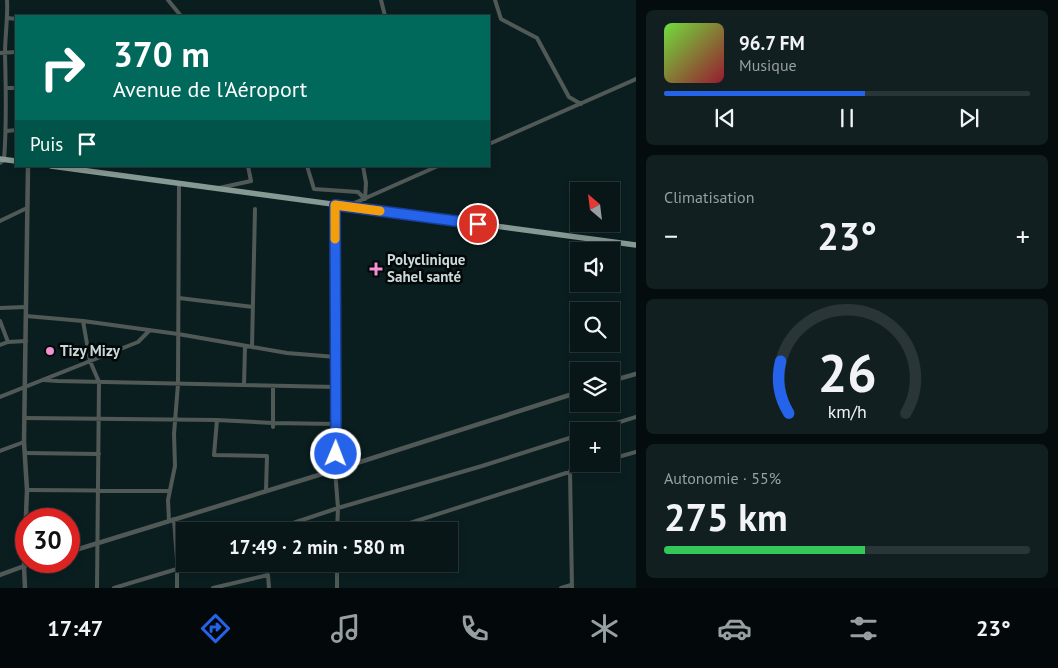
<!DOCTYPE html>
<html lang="fr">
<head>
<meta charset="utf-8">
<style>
  :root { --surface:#081618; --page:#111f21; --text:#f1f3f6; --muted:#989fa2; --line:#293537; --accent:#2563eb }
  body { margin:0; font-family:"PT Sans",sans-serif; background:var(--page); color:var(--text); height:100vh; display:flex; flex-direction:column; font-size:19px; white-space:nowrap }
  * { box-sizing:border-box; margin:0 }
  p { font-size:16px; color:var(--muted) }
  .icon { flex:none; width:28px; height:28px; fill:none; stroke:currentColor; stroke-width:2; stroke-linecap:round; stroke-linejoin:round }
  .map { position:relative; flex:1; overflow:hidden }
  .details { display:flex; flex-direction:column; gap:10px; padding:10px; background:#040c0d; width:422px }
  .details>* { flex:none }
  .hud { position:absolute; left:15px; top:15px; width:475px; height:152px; border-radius:0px; box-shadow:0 2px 8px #0003,0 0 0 1px var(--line); background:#00695c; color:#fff; overflow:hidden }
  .needle { width:32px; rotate:332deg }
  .tools { position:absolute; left:570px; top:182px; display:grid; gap:10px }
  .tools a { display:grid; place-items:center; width:50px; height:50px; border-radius:0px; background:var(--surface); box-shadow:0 2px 8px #0003,0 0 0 1px var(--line); font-size:25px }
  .speed { position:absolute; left:15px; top:508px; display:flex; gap:10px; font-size:25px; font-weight:700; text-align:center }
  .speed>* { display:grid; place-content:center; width:65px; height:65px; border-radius:50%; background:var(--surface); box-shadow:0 2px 8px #0003,0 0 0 1px var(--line); line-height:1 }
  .speed .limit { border:8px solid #d22; background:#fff; color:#111 }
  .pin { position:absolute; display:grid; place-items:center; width:42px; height:42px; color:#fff; margin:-21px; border:2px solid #fff; border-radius:50%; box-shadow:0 1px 5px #0007 }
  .me { position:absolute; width:55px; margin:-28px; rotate:1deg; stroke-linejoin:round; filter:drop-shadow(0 0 4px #0008) }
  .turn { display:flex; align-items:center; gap:18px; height:105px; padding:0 15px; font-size:22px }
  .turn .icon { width:65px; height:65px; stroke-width:2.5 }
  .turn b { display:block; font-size:35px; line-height:42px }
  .then { display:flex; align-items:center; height:48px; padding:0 15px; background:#0003; gap:10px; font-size:19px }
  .big { font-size:38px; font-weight:700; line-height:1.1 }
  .details .card { flex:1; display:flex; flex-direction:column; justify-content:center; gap:8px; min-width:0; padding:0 18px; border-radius:8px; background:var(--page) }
  .details .dial { align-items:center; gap:0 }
  .dial svg { height:130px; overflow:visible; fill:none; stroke:var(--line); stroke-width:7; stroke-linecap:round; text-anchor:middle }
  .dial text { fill:var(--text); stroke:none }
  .song { display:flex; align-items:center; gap:15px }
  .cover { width:60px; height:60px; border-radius:8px; background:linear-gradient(135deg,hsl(100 70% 55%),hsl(350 70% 35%)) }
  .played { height:5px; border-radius:2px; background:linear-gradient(90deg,var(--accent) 55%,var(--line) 55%) }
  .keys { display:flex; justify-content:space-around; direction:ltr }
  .heat { display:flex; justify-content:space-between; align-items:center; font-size:28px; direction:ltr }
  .charge { height:8px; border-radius:4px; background:linear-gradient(90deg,#34c759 55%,var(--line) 0) }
  .trip { position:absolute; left:176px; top:522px; width:282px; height:50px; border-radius:0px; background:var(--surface); box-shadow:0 2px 8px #0003,0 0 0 1px var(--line); font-weight:700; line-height:50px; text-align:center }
  .menu { display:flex; height:80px; justify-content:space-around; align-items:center; background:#03090a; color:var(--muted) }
  .menu .icon { width:35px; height:35px }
  .menu .selected { color:var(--accent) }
  .menu b { font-size:22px; color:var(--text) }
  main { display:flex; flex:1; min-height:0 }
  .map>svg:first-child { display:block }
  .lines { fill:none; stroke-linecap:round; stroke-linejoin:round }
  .minor { stroke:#515956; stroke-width:4 }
  .tertiary { stroke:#515956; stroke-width:4.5 }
  .primary { stroke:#879993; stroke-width:5.5 }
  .route-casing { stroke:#184099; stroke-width:12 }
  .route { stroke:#2563eb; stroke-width:9 }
  .slow { stroke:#f59e0b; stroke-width:9 }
  .poi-dot { fill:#f491d4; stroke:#020708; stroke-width:2 }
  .labels { text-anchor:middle; stroke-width:5; stroke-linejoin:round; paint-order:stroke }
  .poi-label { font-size:15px; font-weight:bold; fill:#cbd8d8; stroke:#020708; text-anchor:start }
</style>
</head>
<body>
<main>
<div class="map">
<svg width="636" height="588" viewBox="0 0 636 588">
  <rect width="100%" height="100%" fill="#0a1e20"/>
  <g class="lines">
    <path class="minor" d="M168 0 181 16
      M381 0 385 16
      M495 0 501 19 537 38 569 97 581 104
      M8 18 16 19
      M0 53 16 52
      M7 88H16
      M7 131 16 130
      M489 144 636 79
      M0 163 4 160C7 124 6 90 5 54 5 36 8 18 7 0
      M307 166 314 189 358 192 365 199
      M363 166 366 183 365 199
      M219 188 251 181 248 166
      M335 205V470L338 508 337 531
      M350 205 438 166
      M0 221 27 208
      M179 298 253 307
      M0 308 26 307
      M26 316 83 321 178 334 287 353 336 357
      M0 321 8 342
      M83 321 90 361 99 382 97 588
      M0 345 8 342 26 341
      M252 347 255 209
      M44 380 58 381 336 387
      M244 385 245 347
      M273 386V427
      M0 397 138 342 149 331
      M25 418 217 420 214 455 267 456 266 490
      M217 420 273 423 336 424
      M591 431 636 417
      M0 451 24 442
      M25 453 99 454
      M611 459 636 452
      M570 471 572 588
      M27 490 170 491
      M174 519 177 560V588
      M169 521 168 500 175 466 174 434 178 384 179 183
      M269 531 338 508 482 466 579 435
      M385 531 594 464
      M177 560 185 558
      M337 564V588
      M114 588 177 569
      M213 588 268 575 269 588
      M561 588 571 585"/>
    <path class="tertiary" d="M611 381 636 374
      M69 552 335 470 579 392
      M0 575 38 561
      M25 588 24 566 27 490 24 442 28 166"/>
    <path class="primary" d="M0 159 16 161
      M51 166 636 245"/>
  </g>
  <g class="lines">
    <defs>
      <path id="route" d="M336 454 335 205 478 224"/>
    </defs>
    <use href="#route" class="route-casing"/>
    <use href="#route" class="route"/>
    <path class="slow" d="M335 239V205L380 211"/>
  </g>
  <g class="poi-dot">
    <path d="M373.5 261.5h5v5h5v5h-5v5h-5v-5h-5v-5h5z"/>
    <circle cx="50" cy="351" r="5"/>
  </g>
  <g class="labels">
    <g class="poi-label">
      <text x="387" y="265">Polyclinique<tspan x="387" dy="17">Sahel santé</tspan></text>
      <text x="60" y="356">Tizy Mizy</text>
    </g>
  </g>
</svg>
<div class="tools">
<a><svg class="needle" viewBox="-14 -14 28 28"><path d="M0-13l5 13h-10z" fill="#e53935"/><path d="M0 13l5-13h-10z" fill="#989fa2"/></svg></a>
<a><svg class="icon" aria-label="sound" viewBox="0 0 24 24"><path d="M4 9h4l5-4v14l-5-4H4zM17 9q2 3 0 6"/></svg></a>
<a><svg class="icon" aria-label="search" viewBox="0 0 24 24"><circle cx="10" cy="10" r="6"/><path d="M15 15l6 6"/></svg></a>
<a><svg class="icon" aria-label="layers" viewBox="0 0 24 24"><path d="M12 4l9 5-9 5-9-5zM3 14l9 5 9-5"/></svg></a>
<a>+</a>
</div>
<div class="speed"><div class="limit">30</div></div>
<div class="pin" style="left:478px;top:224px;background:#d93025"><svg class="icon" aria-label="arrive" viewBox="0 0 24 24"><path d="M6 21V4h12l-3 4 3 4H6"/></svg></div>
<svg class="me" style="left:336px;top:454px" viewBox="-20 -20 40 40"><circle r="17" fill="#2563eb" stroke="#fff" stroke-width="3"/><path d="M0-11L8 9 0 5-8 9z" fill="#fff"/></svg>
<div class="trip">17:49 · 2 min · 580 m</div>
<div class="hud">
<div class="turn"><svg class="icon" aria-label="right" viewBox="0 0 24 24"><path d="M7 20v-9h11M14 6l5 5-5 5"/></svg><div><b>370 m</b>Avenue de l'Aéroport</div></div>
<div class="then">Puis<svg class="icon" aria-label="arrive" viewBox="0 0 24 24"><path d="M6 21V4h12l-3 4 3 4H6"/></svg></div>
</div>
</div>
<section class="details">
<div class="card">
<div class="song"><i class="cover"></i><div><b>96.7 FM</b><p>Musique</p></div></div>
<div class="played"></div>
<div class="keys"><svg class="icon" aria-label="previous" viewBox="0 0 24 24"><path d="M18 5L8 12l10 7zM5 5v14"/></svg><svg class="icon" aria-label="pause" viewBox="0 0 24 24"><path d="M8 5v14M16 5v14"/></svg><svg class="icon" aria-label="next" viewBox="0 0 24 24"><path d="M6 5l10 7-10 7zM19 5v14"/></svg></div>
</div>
<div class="card"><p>Climatisation</p>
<div class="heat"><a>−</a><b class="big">23°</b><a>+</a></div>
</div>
<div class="card dial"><svg viewBox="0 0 100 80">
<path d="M14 69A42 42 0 1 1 86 69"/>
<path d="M14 69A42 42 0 0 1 9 37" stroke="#2563eb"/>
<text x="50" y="56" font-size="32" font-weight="700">26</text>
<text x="50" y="72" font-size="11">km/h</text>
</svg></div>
<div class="card"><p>Autonomie · 55%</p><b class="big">275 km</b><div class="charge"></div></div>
</section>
</main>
<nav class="menu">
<b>17:47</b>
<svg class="icon selected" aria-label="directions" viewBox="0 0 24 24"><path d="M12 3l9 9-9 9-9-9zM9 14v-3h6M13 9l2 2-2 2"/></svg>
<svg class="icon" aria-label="music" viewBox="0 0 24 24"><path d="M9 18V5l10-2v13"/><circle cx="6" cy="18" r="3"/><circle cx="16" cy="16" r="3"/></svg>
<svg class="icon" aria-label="phone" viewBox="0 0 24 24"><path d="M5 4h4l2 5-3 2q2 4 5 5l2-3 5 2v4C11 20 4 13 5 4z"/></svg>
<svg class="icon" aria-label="climate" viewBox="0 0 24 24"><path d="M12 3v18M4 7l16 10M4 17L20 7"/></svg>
<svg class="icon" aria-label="car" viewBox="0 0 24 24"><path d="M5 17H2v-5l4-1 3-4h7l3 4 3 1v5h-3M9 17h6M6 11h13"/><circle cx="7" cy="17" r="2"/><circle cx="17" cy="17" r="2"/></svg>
<svg class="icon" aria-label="filters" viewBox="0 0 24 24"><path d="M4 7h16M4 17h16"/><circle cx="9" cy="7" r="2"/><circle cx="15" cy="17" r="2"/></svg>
<b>23°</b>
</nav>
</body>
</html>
